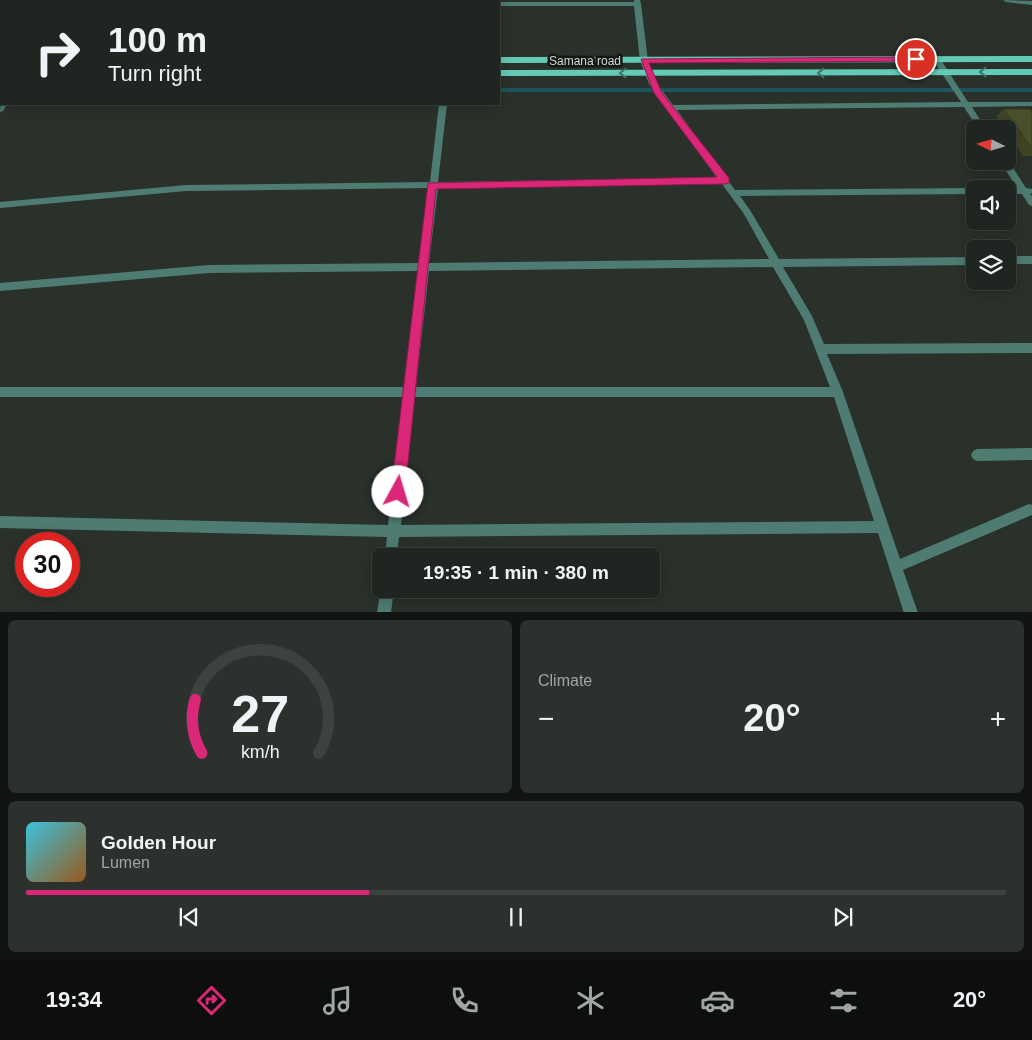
<!DOCTYPE html>
<html lang="en">
<head>
<meta charset="utf-8">
<style>
  :root { --surface:#1f2520; --page:#2c312d; --text:#f1f3f6; --muted:#a1a5a5; --line:#3c423e; --accent:#db2777 }
  body { margin:0; font-family:Helvetica,sans-serif; background:var(--page); color:var(--text); height:100vh; display:flex; flex-direction:column; font-size:19px; white-space:nowrap }
  * { box-sizing:border-box; margin:0 }
  p { font-size:16px; color:var(--muted) }
  .icon { flex:none; width:28px; height:28px; fill:none; stroke:currentColor; stroke-width:2; stroke-linecap:round; stroke-linejoin:round }
  .map { position:relative; height:612px; overflow:hidden }
  .sheet { display:flex; flex-direction:column; gap:8px; padding:8px; background:#111412; flex:1 }
  .sheet>* { flex:none }
  .banner { position:absolute; left:0px; top:0px; width:500px; height:105px; box-shadow:0 2px 12px #0003,0 0 0 1px var(--line); background:#1f2520; color:var(--text); overflow:hidden }
  .needle { width:32px; rotate:275deg }
  .fabs { position:absolute; left:966px; top:120px; display:grid; gap:10px }
  .fabs a { display:grid; place-items:center; width:50px; height:50px; border-radius:8px; background:var(--surface); box-shadow:0 2px 12px #0003,0 0 0 1px var(--line); font-size:25px }
  .speed { position:absolute; left:15px; top:532px; display:flex; gap:10px; font-size:25px; font-weight:700; text-align:center }
  .speed>* { display:grid; place-content:center; width:65px; height:65px; border-radius:50%; background:var(--surface); box-shadow:0 2px 12px #0003,0 0 0 1px var(--line); line-height:1 }
  .speed .limit { border:8px solid #d22; background:#fff; color:#111 }
  .pin { position:absolute; display:grid; place-items:center; width:42px; height:42px; color:#fff; margin:-21px; border:2px solid #fff; border-radius:50%; box-shadow:0 1px 5px #0007 }
  .me { position:absolute; width:55px; margin:-28px; rotate:6deg; stroke-linejoin:round; filter:drop-shadow(0 0 4px #0008) }
  .turn { display:flex; align-items:center; gap:18px; height:105px; padding:0 25px; font-size:22px }
  .turn .icon { width:65px; height:65px; stroke-width:2.5 }
  .turn b { display:block; font-size:35px; line-height:42px }
  .big { font-size:38px; font-weight:800; line-height:1.1 }
  .sheet .widget { flex:1; display:flex; flex-direction:column; justify-content:center; gap:8px; min-width:0; padding:0 18px; border-radius:8px; background:var(--page) }
  .sheet .dial { align-items:center; gap:0 }
  .dial svg { height:130px; overflow:visible; fill:none; stroke:var(--line); stroke-width:7; stroke-linecap:round; text-anchor:middle }
  .dial text { fill:var(--text); stroke:none }
  .song { display:flex; align-items:center; gap:15px }
  .cover { width:60px; height:60px; border-radius:8px; background:linear-gradient(135deg,hsl(190 70% 55%),hsl(30 70% 35%)) }
  .played { height:5px; border-radius:2px; background:linear-gradient(90deg,var(--accent) 35%,var(--line) 35%) }
  .keys { display:flex; justify-content:space-around; direction:ltr }
  .heat { display:flex; justify-content:space-between; align-items:center; font-size:28px; direction:ltr }
  .sheet .tiles { flex:1; display:grid; gap:8px; grid-template-columns:1fr 1fr }
  .widget:last-child { grid-column:span 2 }
  .trip { position:absolute; left:372px; top:548px; width:288px; height:50px; border-radius:8px; background:var(--surface); box-shadow:0 2px 12px #0003,0 0 0 1px var(--line); font-weight:800; line-height:50px; text-align:center }
  .tabs { display:flex; height:80px; justify-content:space-around; align-items:center; background:#0c0f0d; color:var(--muted) }
  .tabs .icon { width:35px; height:35px }
  .tabs .active { color:var(--accent) }
  .tabs b { font-size:22px; color:var(--text) }
  .map>svg:first-child { display:block }
  .lines { fill:none; stroke-linecap:round; stroke-linejoin:round }
  .stream { fill:#1b545c; fill-rule:evenodd }
  .street { fill:#4e7c72; fill-rule:evenodd }
  .primary { fill:#63cab5; fill-rule:evenodd }
  .wall { fill:#404524 }
  .building { fill:#4a502a; stroke:#34381d }
  .oneway { stroke:#3c7165 }
  .route { fill:#db2777; stroke:#8e194d }
  .labels { text-anchor:middle; stroke-width:5; stroke-linejoin:round; paint-order:stroke }
  .far-street-label { font-size:12px; fill:#d3d8d4; stroke:#141815 }
</style>
</head>
<body>
<div class="map">
<svg width="1032" height="613" viewBox="0 0 1032 613">
  <rect width="100%" height="100%" fill="#29312a"/>
  <g class="lines">
    <path class="stream" d="M0 87H1V91H0Z
      M499 88H1032V92H499Z"/>
    <path class="street" d="M391 0H397V1H391Z
      M634 0H640L641 4 648 61 657 84 673 105 961 102 932 59 936 57H939L968 102H1032V106L972 107 986 129H978L964 107 677 110 735 190 975 188 978 189H975V194L740 196 750 210 779 259 975 257V265L783 267 812 316 824 344 1032 343V353L827 354 843 392 900 559 1029 504 1032 505V515L903 570 918 613H904L878 533 399 537 397 556H385L387 537 0 528V516L388 525 404 397H0V387H405L419 271 209 273 0 291V283L209 265 420 263 429 188 186 191 0 208V202L186 185 430 182 439 104H447L438 182 717 178 649 84 640 61 634 6H499V2H634ZM722 184 744 214 769 259 429 263 438 188ZM773 267 804 320 830 387H416L429 271ZM415 397H834L874 521 401 525Z
      M1003 0 1032 1V5L1006 2Z
      M1 102V104H7L3 111 0 112Z
      M1008 160 1026 188 1032 189V193L1030 194 1032 196V206L1029 205 1022 194H1008V189H1005L1017 188 1000 161H1008Z
      M1008 256H1032V264H1008Z
      M1032 448V460L977 461 973 459 971 455 973 451 977 449Z
      M381 587V589H394L391 613H377Z"/>
    <path class="primary" d="M1032 56V62L499 63V57Z
      M0 59H1V65H0Z
      M1032 69V75L499 76V70Z
      M0 71H1V77H0Z"/>
  </g>
  <path class="wall" d="M1003 109 1032 112V156H1023L1008 133V129H1004L996 117Z"/>
  <path class="building" d="M1003 109H1030L1032 112V148Z"/>
  <defs><path id="oneway-chevron" d="M-2-3.5L2.5 0L-2 3.5" fill="none" stroke-width="1.6" stroke-linecap="round" stroke-linejoin="round" transform="scale(1.25)"/></defs>
  <g class="oneway">
    <use href="#oneway-chevron" transform="translate(983 72) rotate(179)"/>
    <use href="#oneway-chevron" transform="translate(623 73) rotate(180)"/>
    <use href="#oneway-chevron" transform="translate(821 73) rotate(180)"/>
  </g>
  <path class="route" d="M916 57 920 59 919 61 649 63 662 93 729 178V183L725 184 436 189 405 492 403 497 398 499 393 497 391 492 428 183 717 177 654 93 641 59Z"/>
  <g class="labels">
    <g class="far-street-label">
      <text x="585" y="65">Samana road</text>
    </g>
  </g>
</svg>
<div class="fabs">
<a><svg class="needle" viewBox="-14 -14 28 28"><path d="M0-13l5 13h-10z" fill="#e53935"/><path d="M0 13l5-13h-10z" fill="#a1a5a5"/></svg></a>
<a><svg class="icon" aria-label="sound" viewBox="0 0 24 24"><path d="M4 9h4l5-4v14l-5-4H4zM17 9q2 3 0 6"/></svg></a>
<a><svg class="icon" aria-label="layers" viewBox="0 0 24 24"><path d="M12 4l9 5-9 5-9-5zM3 14l9 5 9-5"/></svg></a>
</div>
<div class="speed"><div class="limit">30</div></div>
<div class="pin" style="left:916px;top:59px;background:#d93025"><svg class="icon" aria-label="arrive" viewBox="0 0 24 24"><path d="M6 21V4h12l-3 4 3 4H6"/></svg></div>
<svg class="me" style="left:398px;top:492px" viewBox="-20 -20 40 40"><circle r="19" fill="#fff"/><path d="M0-13L10 11 0 6-10 11z" fill="#db2777"/></svg>
<div class="trip">19:35 · 1 min · 380 m</div>
<div class="banner">
<div class="turn"><svg class="icon" aria-label="right" viewBox="0 0 24 24"><path d="M7 20v-9h11M14 6l5 5-5 5"/></svg><div><b>100 m</b>Turn right</div></div>
</div>
</div>
<section class="sheet">
<div class="tiles">
<div class="widget dial"><svg viewBox="0 0 100 80">
<path d="M14 69A42 42 0 1 1 86 69"/>
<path d="M14 69A42 42 0 0 1 10 36" stroke="#db2777"/>
<text x="50" y="56" font-size="32" font-weight="700">27</text>
<text x="50" y="72" font-size="11">km/h</text>
</svg></div>
<div class="widget"><p>Climate</p>
<div class="heat"><a>−</a><b class="big">20°</b><a>+</a></div>
</div>
<div class="widget">
<div class="song"><i class="cover"></i><div><b>Golden Hour</b><p>Lumen</p></div></div>
<div class="played"></div>
<div class="keys"><svg class="icon" aria-label="previous" viewBox="0 0 24 24"><path d="M18 5L8 12l10 7zM5 5v14"/></svg><svg class="icon" aria-label="pause" viewBox="0 0 24 24"><path d="M8 5v14M16 5v14"/></svg><svg class="icon" aria-label="next" viewBox="0 0 24 24"><path d="M6 5l10 7-10 7zM19 5v14"/></svg></div>
</div>
</div>
</section>
<nav class="tabs">
<b>19:34</b>
<svg class="icon active" aria-label="directions" viewBox="0 0 24 24"><path d="M12 3l9 9-9 9-9-9zM9 14v-3h6M13 9l2 2-2 2"/></svg>
<svg class="icon" aria-label="music" viewBox="0 0 24 24"><path d="M9 18V5l10-2v13"/><circle cx="6" cy="18" r="3"/><circle cx="16" cy="16" r="3"/></svg>
<svg class="icon" aria-label="phone" viewBox="0 0 24 24"><path d="M5 4h4l2 5-3 2q2 4 5 5l2-3 5 2v4C11 20 4 13 5 4z"/></svg>
<svg class="icon" aria-label="climate" viewBox="0 0 24 24"><path d="M12 3v18M4 7l16 10M4 17L20 7"/></svg>
<svg class="icon" aria-label="car" viewBox="0 0 24 24"><path d="M5 17H2v-5l4-1 3-4h7l3 4 3 1v5h-3M9 17h6M6 11h13"/><circle cx="7" cy="17" r="2"/><circle cx="17" cy="17" r="2"/></svg>
<svg class="icon" aria-label="filters" viewBox="0 0 24 24"><path d="M4 7h16M4 17h16"/><circle cx="9" cy="7" r="2"/><circle cx="15" cy="17" r="2"/></svg>
<b>20°</b>
</nav>
</body>
</html>
